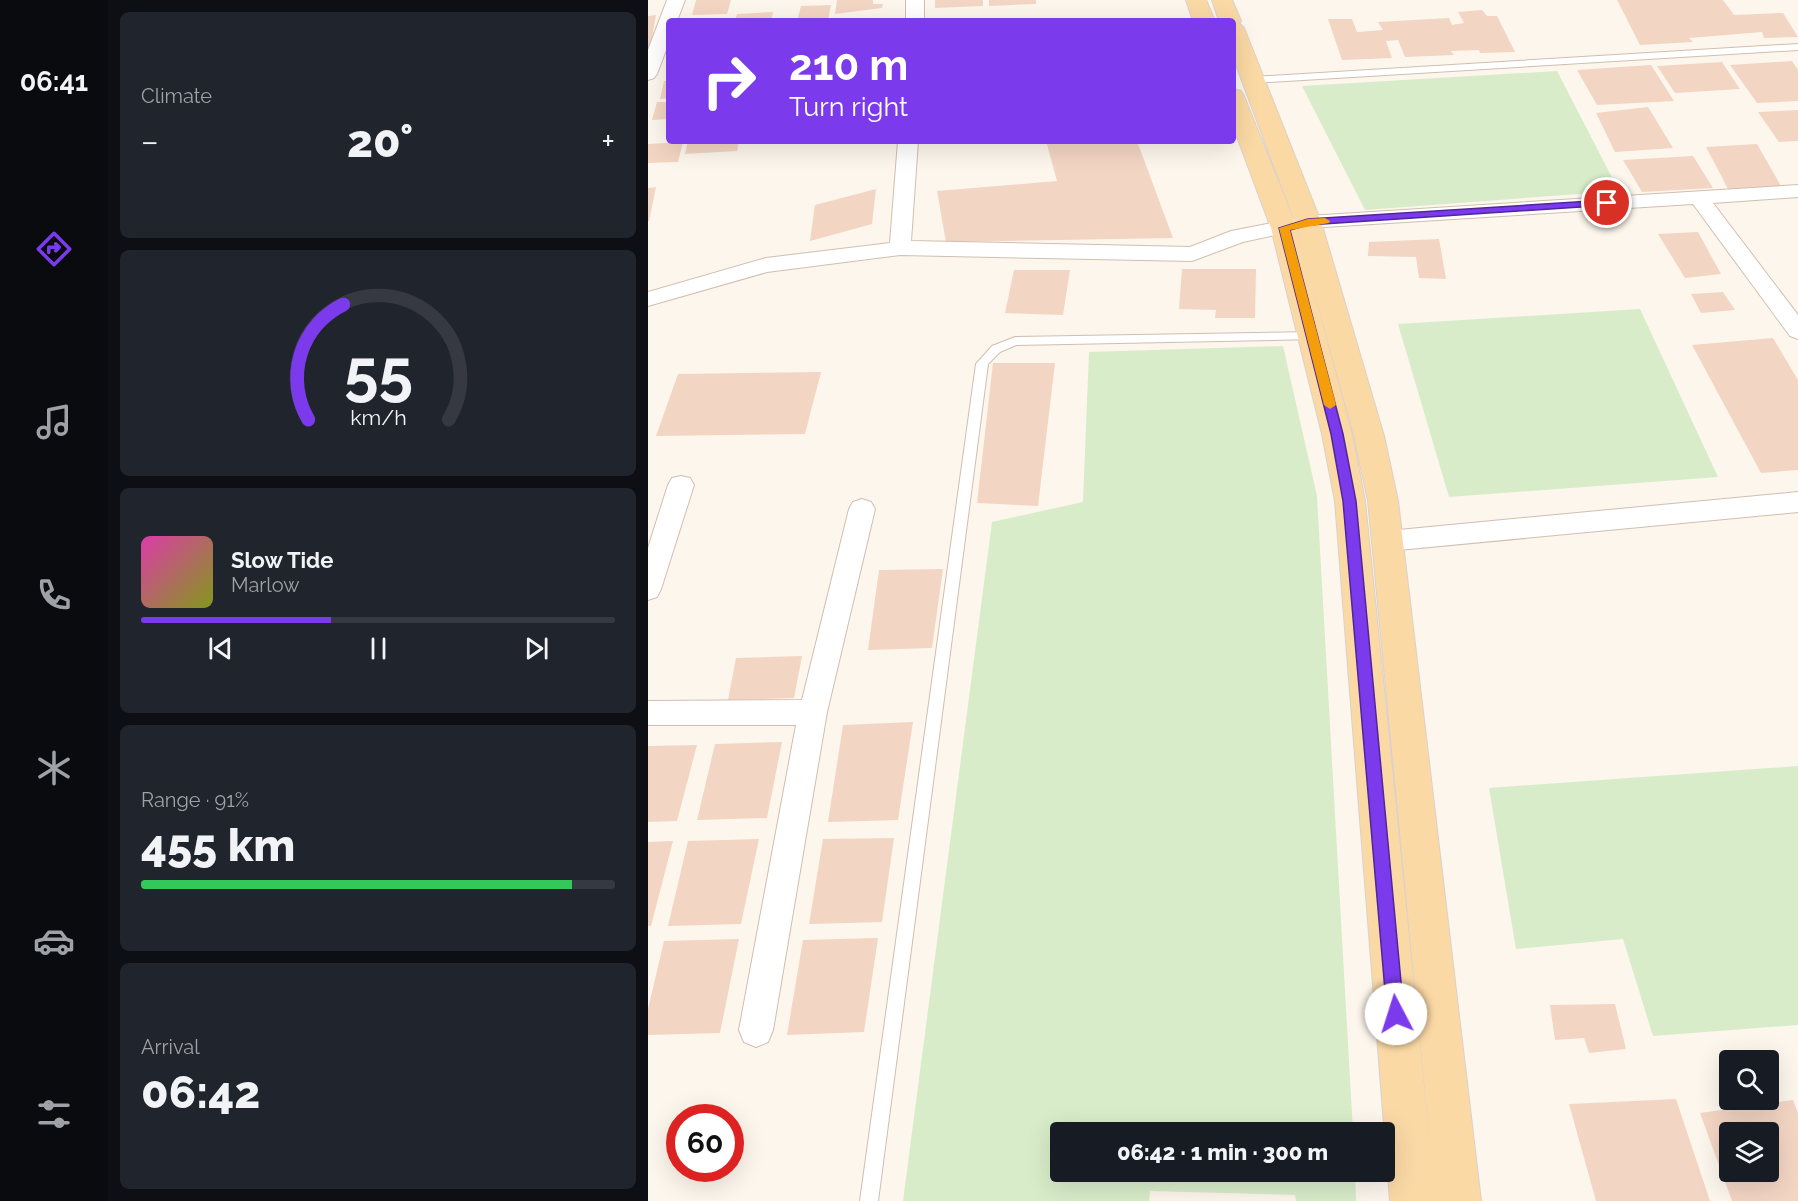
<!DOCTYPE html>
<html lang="en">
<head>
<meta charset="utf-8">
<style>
  :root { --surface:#171b24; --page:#20242c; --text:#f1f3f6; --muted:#9ea1a6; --line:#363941; --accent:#7c3aed }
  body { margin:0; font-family:Raleway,sans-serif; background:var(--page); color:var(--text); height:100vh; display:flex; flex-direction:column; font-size:22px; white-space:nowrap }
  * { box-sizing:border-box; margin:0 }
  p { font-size:20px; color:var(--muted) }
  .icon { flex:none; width:33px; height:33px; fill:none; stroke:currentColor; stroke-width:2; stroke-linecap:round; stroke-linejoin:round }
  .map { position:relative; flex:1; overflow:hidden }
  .side { display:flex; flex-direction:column; gap:12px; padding:12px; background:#0d0f14; width:540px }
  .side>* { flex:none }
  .hud { position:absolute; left:18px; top:18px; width:570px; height:126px; border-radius:6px; box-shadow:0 6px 24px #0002; background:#7c3aed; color:#fff; overflow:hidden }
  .buttons { position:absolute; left:1071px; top:1050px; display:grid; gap:12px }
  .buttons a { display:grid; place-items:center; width:60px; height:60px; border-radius:6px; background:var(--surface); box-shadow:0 6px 24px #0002; font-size:30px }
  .speed { position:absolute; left:18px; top:1104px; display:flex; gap:12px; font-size:30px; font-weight:700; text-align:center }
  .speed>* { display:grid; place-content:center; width:78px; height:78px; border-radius:50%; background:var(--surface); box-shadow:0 6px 24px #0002; line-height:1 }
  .speed .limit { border:9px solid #d22; background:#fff; color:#111 }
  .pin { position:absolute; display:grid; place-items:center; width:51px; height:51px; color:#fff; margin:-26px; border:3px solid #fff; border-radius:50%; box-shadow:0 2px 6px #0007 }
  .me { position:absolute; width:66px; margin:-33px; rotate:355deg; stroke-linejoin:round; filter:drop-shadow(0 0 4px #0008) }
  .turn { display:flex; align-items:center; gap:21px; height:126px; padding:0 24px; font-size:27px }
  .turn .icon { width:78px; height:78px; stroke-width:2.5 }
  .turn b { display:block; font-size:42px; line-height:51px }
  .big { font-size:45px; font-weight:800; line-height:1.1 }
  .side .card { flex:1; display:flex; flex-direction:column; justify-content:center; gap:9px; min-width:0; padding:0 21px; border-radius:9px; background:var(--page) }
  .side .dial { align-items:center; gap:0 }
  .dial svg { height:156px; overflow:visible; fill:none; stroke:var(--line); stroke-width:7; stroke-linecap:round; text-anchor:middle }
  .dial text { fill:var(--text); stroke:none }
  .song { display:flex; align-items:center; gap:18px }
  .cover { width:72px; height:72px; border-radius:9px; background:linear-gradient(135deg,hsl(320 70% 55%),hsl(70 70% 35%)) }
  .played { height:6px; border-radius:3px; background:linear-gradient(90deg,var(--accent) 40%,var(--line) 40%) }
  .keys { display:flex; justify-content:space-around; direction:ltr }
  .heat { display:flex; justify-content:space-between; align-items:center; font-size:33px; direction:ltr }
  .charge { height:9px; border-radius:4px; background:linear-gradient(90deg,#34c759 91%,var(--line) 0) }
  .trip { position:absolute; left:402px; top:1122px; width:345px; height:60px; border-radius:6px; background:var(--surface); box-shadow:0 6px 24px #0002; font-weight:800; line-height:60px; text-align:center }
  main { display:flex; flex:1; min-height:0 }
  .tab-bar { display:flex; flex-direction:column; width:108px; justify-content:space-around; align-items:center; background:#090b0e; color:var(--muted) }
  .tab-bar .icon { width:42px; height:42px }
  .tab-bar .selected { color:var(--accent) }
  .tab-bar b { font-size:27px; color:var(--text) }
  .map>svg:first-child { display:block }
  .green { fill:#d8ecc9 }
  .building { fill:#f3d5c3; fill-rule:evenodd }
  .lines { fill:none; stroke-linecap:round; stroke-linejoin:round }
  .lane-casing { stroke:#d1beb0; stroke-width:2 }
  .street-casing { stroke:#d1beb0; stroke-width:2 }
  .primary-casing { stroke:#dad1cd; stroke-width:2 }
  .lane { fill:#fff; fill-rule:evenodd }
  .street { fill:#fff; fill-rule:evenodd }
  .primary { fill:#fbd9a5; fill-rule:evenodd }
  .route { fill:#7c3aed; stroke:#51269a; stroke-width:1.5 }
  .slow { fill:#f59e0b }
</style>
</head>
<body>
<main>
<nav class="tab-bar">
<b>06:41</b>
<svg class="icon selected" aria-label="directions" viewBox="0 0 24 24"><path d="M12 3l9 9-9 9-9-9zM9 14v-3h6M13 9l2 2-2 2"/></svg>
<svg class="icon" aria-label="music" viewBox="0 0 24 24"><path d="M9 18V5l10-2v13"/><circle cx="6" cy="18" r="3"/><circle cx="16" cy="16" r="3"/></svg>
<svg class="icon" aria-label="phone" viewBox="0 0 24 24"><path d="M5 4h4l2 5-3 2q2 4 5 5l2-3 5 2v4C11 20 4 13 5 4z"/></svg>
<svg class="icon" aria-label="climate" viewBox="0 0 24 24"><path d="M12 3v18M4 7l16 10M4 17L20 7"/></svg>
<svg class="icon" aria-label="car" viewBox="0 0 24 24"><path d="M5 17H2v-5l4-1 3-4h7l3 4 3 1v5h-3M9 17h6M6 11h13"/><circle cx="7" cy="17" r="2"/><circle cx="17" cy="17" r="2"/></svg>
<svg class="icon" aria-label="filters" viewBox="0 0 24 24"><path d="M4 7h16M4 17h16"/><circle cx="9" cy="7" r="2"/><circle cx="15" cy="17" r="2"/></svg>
</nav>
<section class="side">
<div class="card"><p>Climate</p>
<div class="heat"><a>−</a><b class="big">20°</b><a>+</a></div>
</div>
<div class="card dial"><svg viewBox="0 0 100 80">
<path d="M14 69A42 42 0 1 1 86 69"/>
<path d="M14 69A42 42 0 0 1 32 10" stroke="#7c3aed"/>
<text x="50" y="56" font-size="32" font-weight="700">55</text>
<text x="50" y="72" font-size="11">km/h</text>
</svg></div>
<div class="card">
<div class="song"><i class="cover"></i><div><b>Slow Tide</b><p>Marlow</p></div></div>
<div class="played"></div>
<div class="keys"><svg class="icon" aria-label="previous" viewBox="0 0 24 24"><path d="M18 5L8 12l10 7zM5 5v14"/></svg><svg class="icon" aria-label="pause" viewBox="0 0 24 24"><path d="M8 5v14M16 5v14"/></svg><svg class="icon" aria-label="next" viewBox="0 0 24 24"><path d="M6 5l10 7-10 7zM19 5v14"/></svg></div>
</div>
<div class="card"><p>Range · 91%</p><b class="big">455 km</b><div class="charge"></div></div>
<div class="card"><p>Arrival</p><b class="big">06:42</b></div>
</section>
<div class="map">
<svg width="1150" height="1201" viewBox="0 0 1150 1201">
  <rect width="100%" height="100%" fill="#fdf6ec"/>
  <path class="green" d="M909 71 971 191 717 210 654 86Z
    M992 309 1070 477 801 497 750 324Z
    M635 346 669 496 705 1132H412V1172H707L708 1201H648L647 1195 502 1191 501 1201H255L344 522 435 502 441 352Z
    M1150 766V1025L1005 1036 975 939 868 949 841 788Z"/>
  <path class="building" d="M48 0H83L79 14 44 15Z
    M189 0H225V4H235L234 8 187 14Z
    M287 0H335V6L287 8Z
    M341 0H388V4L341 6Z
    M969 0H1075L1086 15 1135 13 1150 37 1116 38 1114 32 1041 38 1045 42 992 45Z
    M183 5 180 21H149L153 6Z
    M834 10 839 16H849L867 52 832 53 831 50 803 51 806 55 757 57 750 40 738 41 744 58 694 60 680 19H704L709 32 735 30 730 22 801 18 804 25 816 23 810 12Z
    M125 12 123 21H87L89 14Z
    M8 15 2 48H0V16Z
    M1144 61 1150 70V101L1109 103 1082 65Z
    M1074 62 1092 89 1027 93 1009 66Z
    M1003 65 1026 101 949 105 929 70Z
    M16 81H21V98L12 99Z
    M9 102H21V119L4 120Z
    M1000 107 1025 148 967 152 948 113Z
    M1150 110V141L1131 142 1110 112Z
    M40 141H91L89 151 37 154Z
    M398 141H489L525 238 298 242 289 191 409 181Z
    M35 142 30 162 0 163V144Z
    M1109 144 1133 186 1080 189 1058 147Z
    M1045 156 1065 188 994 192 975 160Z
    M8 187 1 221H0V188Z
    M228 189 224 224 162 241 167 205Z
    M1050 232 1073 274 1037 278 1010 234Z
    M791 239 798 279 771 278 768 257 720 256 721 242Z
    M534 269H608L607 318H567L568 310 531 309Z
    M366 270H422L415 315 357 313Z
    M1075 292 1087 310 1053 313 1043 294Z
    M1125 338 1150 380V470L1113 473 1044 345Z
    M345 363H407L390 506 329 503Z
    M173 372 157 434 8 436 30 374Z
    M295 569 284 648 220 650 231 570Z
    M154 656 146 698 80 700 88 658Z
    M265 722 250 820 180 822 195 725Z
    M134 742 119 818 49 820 67 744Z
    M49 745 29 821 0 822V746Z
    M246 838 234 922 161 924 175 839Z
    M111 839 93 924 20 926 40 841Z
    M25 841 3 926H0V842Z
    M230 938 216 1032 139 1035 155 940Z
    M91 939 72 1033 0 1035V1009L16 941Z
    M967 1004 978 1049 941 1053 936 1038 907 1040 902 1005Z
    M1028 1099 1062 1201H948L921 1104Z
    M1145 1100 1150 1113V1201H1084L1052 1113ZM1082 1132H1120V1172H1082Z"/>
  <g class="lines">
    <defs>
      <path id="lane" d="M1150 44V50L605 83 600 80 605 77Z
        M664 332 668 333V339L368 345 352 352 340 364 230 1201H212L328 364 344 346 367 337Z"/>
      <path id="street" d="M19 0H37L29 21H21V42L9 74 6 78 0 80V50Z
        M258 0H276V21H258Z
        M250 141H270L263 241 542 247 583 231 660 216 1150 185V197L1065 203 1150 315V339L1142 336 1045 204 660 228 595 242 544 261 252 255 119 272 0 306V292L118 258 242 243Z
        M33 476 42 478 46 485 13 589 9 597 0 600V548L20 485 24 478Z
        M1150 492V512L740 551 731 548 727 541 731 534 740 531Z
        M214 499 223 502 227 509 179 712 125 1030 120 1042 108 1047 96 1042 91 1030 148 725H0V701L154 700 201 509 205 502Z"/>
      <path id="primary" d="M538 0H558L567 21H545Z
        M564 0H584L593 21 591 23 596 28 673 222 736 436 750 501 833 1201H742L687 501 674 434 623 228 585 126V89L593 91 596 96 649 228 704 434 717 501 785 1174 720 501 706 436 647 222 585 57V21H571Z"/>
    </defs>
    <use href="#lane" class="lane-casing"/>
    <use href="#street" class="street-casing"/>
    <use href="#primary" class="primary-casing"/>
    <use href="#lane" class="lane"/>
    <use href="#street" class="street"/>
    <use href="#primary" class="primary"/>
  </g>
  <path class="route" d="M959 200 962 201V205L660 225 642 230 695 434 708 501 756 1014 754 1020 748 1023 742 1020 739 1014 695 501 683 434 631 228 660 219Z"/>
  <path class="slow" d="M677 218 682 221 681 223 642 230 688 405 682 409 676 405 631 228 660 219Z"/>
</svg>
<div class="buttons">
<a><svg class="icon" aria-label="search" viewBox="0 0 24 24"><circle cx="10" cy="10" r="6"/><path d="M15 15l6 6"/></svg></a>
<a><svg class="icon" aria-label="layers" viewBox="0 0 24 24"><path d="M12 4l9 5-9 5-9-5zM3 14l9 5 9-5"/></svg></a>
</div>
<div class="speed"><div class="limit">60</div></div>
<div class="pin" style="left:959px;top:203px;background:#d93025"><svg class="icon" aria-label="arrive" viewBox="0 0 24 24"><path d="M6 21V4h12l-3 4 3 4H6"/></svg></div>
<svg class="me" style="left:748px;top:1014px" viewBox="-20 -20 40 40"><circle r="19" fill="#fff"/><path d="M0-13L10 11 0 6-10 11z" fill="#7c3aed"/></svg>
<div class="trip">06:42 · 1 min · 300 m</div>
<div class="hud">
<div class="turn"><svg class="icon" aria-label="right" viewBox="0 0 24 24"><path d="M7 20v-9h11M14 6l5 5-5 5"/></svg><div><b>210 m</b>Turn right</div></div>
</div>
</div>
</main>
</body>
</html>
